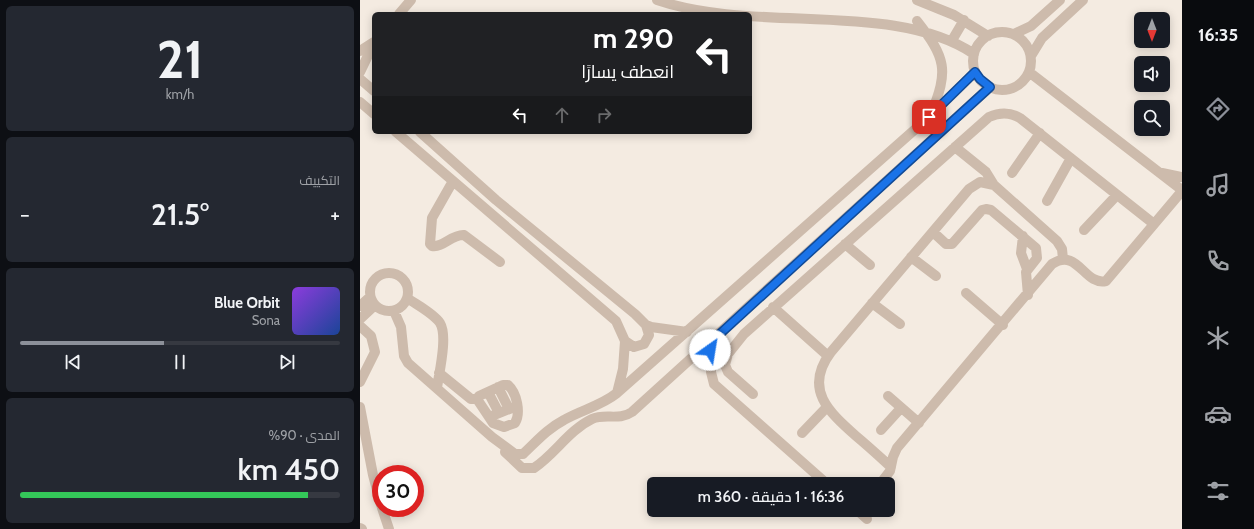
<!DOCTYPE html>
<html lang="ar">
<head>
<meta charset="utf-8">
<style>
  :root { --surface:#171b24; --page:#242831; --text:#f1f3f6; --muted:#9ea1a6; --line:#363941; --accent:#8c9099 }
  body { margin:0; font-family:Cabin,Cairo,sans-serif; background:var(--page); color:var(--text); direction:rtl; height:100vh; display:flex; flex-direction:column; font-size:15px; white-space:nowrap }
  * { box-sizing:border-box; margin:0 }
  p { font-size:13px; color:var(--muted) }
  .icon { flex:none; width:22px; height:22px; fill:none; stroke:currentColor; stroke-width:2; stroke-linecap:round; stroke-linejoin:round }
  .map { position:relative; flex:1; overflow:hidden; direction:ltr }
  .panel { display:flex; flex-direction:column; gap:6px; padding:6px; background:#0d0f14; width:360px }
  .panel>* { flex:none }
  .hud { position:absolute; left:12px; top:12px; width:380px; height:122px; border-radius:6px; box-shadow:0 2px 10px #0003; direction:rtl; background:#202124; color:#fff; overflow:hidden }
  .needle { width:26px; rotate:180deg }
  .controls { position:absolute; left:774px; top:12px; display:grid; gap:8px }
  .controls a { display:grid; place-items:center; width:36px; height:36px; border-radius:6px; background:var(--surface); box-shadow:0 2px 10px #0003; font-size:20px }
  .speed { position:absolute; left:12px; top:465px; display:flex; gap:8px; font-size:20px; font-weight:700; text-align:center }
  .speed>* { display:grid; place-content:center; width:52px; height:52px; border-radius:50%; background:var(--surface); box-shadow:0 2px 10px #0003; line-height:1 }
  .speed .limit { border:6px solid #d22; background:#fff; color:#111 }
  .pin { position:absolute; display:grid; place-items:center; width:34px; height:34px; color:#fff; margin:-17px; border-radius:8px; box-shadow:0 2px 6px #0006 }
  .me { position:absolute; width:44px; margin:-22px; rotate:32deg; stroke-linejoin:round; filter:drop-shadow(0 0 3px #0008) }
  .turn { display:flex; align-items:center; gap:14px; height:84px; padding:0 12px; font-size:18px }
  .turn .icon { width:52px; height:52px; stroke-width:2.5 }
  .turn b { display:block; font-size:28px; line-height:34px }
  .lanes { display:flex; align-items:center; height:38px; padding:0 12px; background:#0003; justify-content:center; gap:20px; direction:ltr }
  .lanes .off { opacity:.35 }
  .big { font-size:30px; font-weight:600; line-height:1.1 }
  .panel .widget { flex:1; display:flex; flex-direction:column; justify-content:center; gap:6px; min-width:0; padding:0 14px; border-radius:6px; background:var(--page) }
  .panel .dial { align-items:center; gap:0 }
  .dial b { font-size:52px; line-height:1 }
  .song { display:flex; align-items:center; gap:12px }
  .cover { width:48px; height:48px; border-radius:6px; background:linear-gradient(135deg,hsl(270 70% 55%),hsl(220 70% 35%)) }
  .played { height:4px; border-radius:2px; background:linear-gradient(90deg,var(--accent) 45%,var(--line) 45%) }
  .keys { display:flex; justify-content:space-around; direction:ltr }
  .heat { display:flex; justify-content:space-between; align-items:center; font-size:22px; direction:ltr }
  .charge { height:6px; border-radius:3px; background:linear-gradient(90deg,#34c759 90%,var(--line) 0) }
  .trip { position:absolute; left:287px; top:477px; width:248px; height:40px; border-radius:6px; background:var(--surface); box-shadow:0 2px 10px #0003; font-weight:600; line-height:40px; text-align:center; direction:rtl }
  main { display:flex; flex:1; min-height:0 }
  .tab-bar { display:flex; flex-direction:column; width:72px; justify-content:space-around; align-items:center; background:#090b0e; color:var(--muted) }
  .tab-bar .icon { width:28px; height:28px }
  .tab-bar .current { color:var(--accent) }
  .tab-bar b { font-size:18px; color:var(--text) }
  .map>svg:first-child { display:block }
  .lines { fill:none; stroke-linecap:round; stroke-linejoin:round }
  .minor { stroke:#cdbbac; stroke-width:10 }
  .route-casing { stroke:#114b97; stroke-width:10 }
  .route { stroke:#1a73e8; stroke-width:7 }
</style>
</head>
<body>
<main>
<nav class="tab-bar">
<b>16:35</b>
<svg class="icon current" aria-label="directions" viewBox="0 0 24 24"><path d="M12 3l9 9-9 9-9-9zM9 14v-3h6M13 9l2 2-2 2"/></svg>
<svg class="icon" aria-label="music" viewBox="0 0 24 24"><path d="M9 18V5l10-2v13"/><circle cx="6" cy="18" r="3"/><circle cx="16" cy="16" r="3"/></svg>
<svg class="icon" aria-label="phone" viewBox="0 0 24 24"><path d="M5 4h4l2 5-3 2q2 4 5 5l2-3 5 2v4C11 20 4 13 5 4z"/></svg>
<svg class="icon" aria-label="climate" viewBox="0 0 24 24"><path d="M12 3v18M4 7l16 10M4 17L20 7"/></svg>
<svg class="icon" aria-label="car" viewBox="0 0 24 24"><path d="M5 17H2v-5l4-1 3-4h7l3 4 3 1v5h-3M9 17h6M6 11h13"/><circle cx="7" cy="17" r="2"/><circle cx="17" cy="17" r="2"/></svg>
<svg class="icon" aria-label="filters" viewBox="0 0 24 24"><path d="M4 7h16M4 17h16"/><circle cx="9" cy="7" r="2"/><circle cx="15" cy="17" r="2"/></svg>
</nav>
<div class="map">
<svg width="822" height="529" viewBox="0 0 822 529">
  <rect width="100%" height="100%" fill="#f4ebe1"/>
  <g class="lines">
    <path class="minor" d="M297 0C395 34 534 0 614 54
      M557 0 594 15 628 36
      M39 14 51 0
      M557 21C586 58 589 70 571 114
      M613 61a29 29 0 1 1 58 0a29 29 0 1 1-58 0Z
      M654 34 671 26 700 0
      M594 37 604 20
      M0 51 14 42
      M671 56 682 38 723 0
      M0 72 14 43
      M669 72 822 190
      M0 79 14 91
      M0 102 14 114
      M36 132 256 321 265 341 263 369 257 393
      M60 132 136 200 275 314 286 325 291 327 327 332
      M595 147 626 172 634 185
      M652 173 680 133
      M802 173 822 177
      M93 181 72 218 70 244 72 246C83 248 92 234 104 235L140 262
      M687 201 711 158
      M724 230 757 195
      M573 232 586 244H592L622 210 626 209 631 210 676 248 677 258 666 272 668 295
      M663 236 661 253 667 269
      M485 244 510 265
      M551 257 576 276
      M10 292a19 19 0 1 1 38 0a19 19 0 1 1-38 0Z
      M606 293 643 325
      M47 298C57 305 73 313 80 323 88 336 79 373 77 388
      M512 303 540 324
      M0 306 10 297
      M413 307 468 356
      M34 311 41 327 44 356 48 363 132 437 155 454H163C177 441 187 429 204 420 221 410 241 406 257 393L569 117 615 72
      M0 319 15 305
      M0 326 11 336 15 352 0 382
      M265 341 274 347 284 344 289 335 286 325
      M351 342V372L354 384 467 484
      M79 373 111 399H117
      M143 385H148C157 393 161 413 155 423L144 427 133 423 117 399 119 396Z
      M138 387 149 409
      M128 392 139 413
      M393 394 368 372 365 365 368 354 384 334 629 117C640 112 650 112 660 118L794 224
      M528 396 559 423
      M0 407 13 475 21 505
      M129 417 157 406
      M521 430 541 408
      M442 433 467 407
      M145 452 162 468H174C195 454 209 430 232 419 245 413 259 421 272 412L630 87
      M531 467C520 457 508 446 496 436 469 412 443 389 471 352L609 189 620 182 634 185 697 241 702 249 703 259
      M520 484 530 471 533 457 537 448 692 264C718 247 724 286 746 281L822 191
      M22 508 29 529
      M497 510 507 519
      M0 528 2 529"/>
  </g>
  <g class="lines">
    <defs>
      <path id="route" d="M350 350 351 342 630 87 620 79 615 72 569 117"/>
    </defs>
    <use href="#route" class="route-casing"/>
    <use href="#route" class="route"/>
  </g>
</svg>
<div class="controls">
<a><svg class="needle" viewBox="-14 -14 28 28"><path d="M0-13l5 13h-10z" fill="#e53935"/><path d="M0 13l5-13h-10z" fill="#9ea1a6"/></svg></a>
<a><svg class="icon" aria-label="sound" viewBox="0 0 24 24"><path d="M4 9h4l5-4v14l-5-4H4zM17 9q2 3 0 6"/></svg></a>
<a><svg class="icon" aria-label="search" viewBox="0 0 24 24"><circle cx="10" cy="10" r="6"/><path d="M15 15l6 6"/></svg></a>
</div>
<div class="speed"><div class="limit">30</div></div>
<div class="pin" style="left:569px;top:117px;background:#d93025"><svg class="icon" aria-label="arrive" viewBox="0 0 24 24"><path d="M6 21V4h12l-3 4 3 4H6"/></svg></div>
<svg class="me" style="left:350px;top:350px" viewBox="-20 -20 40 40"><circle r="19" fill="#fff"/><path d="M0-13L10 11 0 6-10 11z" fill="#1a73e8"/></svg>
<div class="trip">16:36 · 1 دقيقة · 360 m</div>
<div class="hud">
<div class="turn"><svg class="icon" aria-label="left" viewBox="0 0 24 24"><path d="M17 20v-9H6M10 6l-5 5 5 5"/></svg><div><b>290 m</b>انعطف يسارًا</div></div>
<div class="lanes"><svg class="icon" aria-label="left" viewBox="0 0 24 24"><path d="M17 20v-9H6M10 6l-5 5 5 5"/></svg><svg class="icon off" aria-label="ahead" viewBox="0 0 24 24"><path d="M12 20V5M6 11l6-6 6 6"/></svg><svg class="icon off" aria-label="right" viewBox="0 0 24 24"><path d="M7 20v-9h11M14 6l5 5-5 5"/></svg></div>
</div>
</div>
<section class="panel">
<div class="widget dial"><b>21</b><p>km/h</p></div>
<div class="widget"><p>التكييف</p>
<div class="heat"><a>−</a><b class="big">21.5°</b><a>+</a></div>
</div>
<div class="widget">
<div class="song"><i class="cover"></i><div><b>Blue Orbit</b><p>Sona</p></div></div>
<div class="played"></div>
<div class="keys"><svg class="icon" aria-label="previous" viewBox="0 0 24 24"><path d="M18 5L8 12l10 7zM5 5v14"/></svg><svg class="icon" aria-label="pause" viewBox="0 0 24 24"><path d="M8 5v14M16 5v14"/></svg><svg class="icon" aria-label="next" viewBox="0 0 24 24"><path d="M6 5l10 7-10 7zM19 5v14"/></svg></div>
</div>
<div class="widget"><p>المدى · 90%</p><b class="big">450 km</b><div class="charge"></div></div>
</section>
</main>
</body>
</html>
